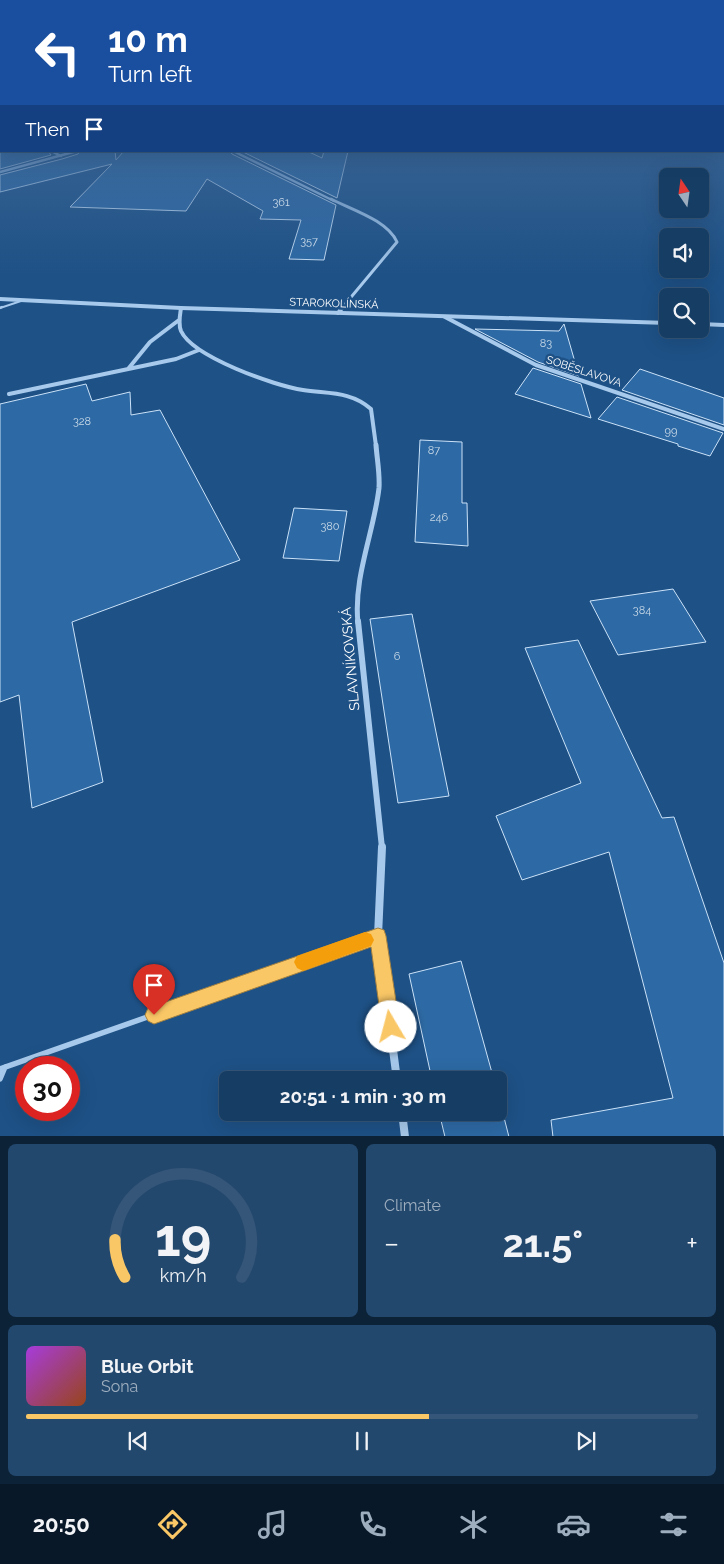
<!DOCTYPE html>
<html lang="en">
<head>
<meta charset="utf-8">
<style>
  :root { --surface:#163d64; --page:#23486d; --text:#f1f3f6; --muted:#9eaebf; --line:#355678; --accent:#fac766 }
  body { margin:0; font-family:Raleway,sans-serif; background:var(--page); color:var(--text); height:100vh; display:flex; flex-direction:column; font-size:19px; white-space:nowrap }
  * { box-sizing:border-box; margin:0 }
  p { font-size:16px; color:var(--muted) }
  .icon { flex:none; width:28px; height:28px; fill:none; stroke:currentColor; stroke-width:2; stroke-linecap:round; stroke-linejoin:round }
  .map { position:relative; height:1136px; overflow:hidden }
  .side { display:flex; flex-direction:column; gap:8px; padding:8px; background:#0c2237; flex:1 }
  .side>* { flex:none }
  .banner { position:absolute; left:0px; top:0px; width:725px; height:152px; box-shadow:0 5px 20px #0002,0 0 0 1px var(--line); background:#1a4fa0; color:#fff; overflow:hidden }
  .needle { width:32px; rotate:347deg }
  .fabs { position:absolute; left:659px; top:168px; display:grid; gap:10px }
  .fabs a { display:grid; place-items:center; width:50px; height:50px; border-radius:8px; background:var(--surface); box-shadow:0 5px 20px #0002,0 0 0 1px var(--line); font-size:25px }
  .speed { position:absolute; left:15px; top:1056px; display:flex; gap:10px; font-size:25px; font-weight:700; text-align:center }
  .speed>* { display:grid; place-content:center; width:65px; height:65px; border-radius:50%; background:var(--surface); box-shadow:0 5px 20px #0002,0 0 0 1px var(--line); line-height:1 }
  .speed .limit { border:8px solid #d22; background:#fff; color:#111 }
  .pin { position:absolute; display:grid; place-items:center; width:42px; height:42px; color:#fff; margin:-51px -21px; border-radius:50% 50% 50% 0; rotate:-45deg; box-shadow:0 0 5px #0007 }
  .pin .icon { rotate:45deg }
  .me { position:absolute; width:55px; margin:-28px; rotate:352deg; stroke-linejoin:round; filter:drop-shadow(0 0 4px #0008) }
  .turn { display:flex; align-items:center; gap:18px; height:105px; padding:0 25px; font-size:22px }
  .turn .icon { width:65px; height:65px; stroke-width:2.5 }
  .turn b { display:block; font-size:35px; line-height:42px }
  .then { display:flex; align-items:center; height:48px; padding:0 25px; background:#0003; gap:10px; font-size:19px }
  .big { font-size:38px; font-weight:700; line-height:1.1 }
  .side .widget { flex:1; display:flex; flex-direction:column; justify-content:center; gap:8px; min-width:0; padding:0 18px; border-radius:8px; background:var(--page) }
  .side .dial { align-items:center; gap:0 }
  .dial svg { height:130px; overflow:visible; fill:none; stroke:var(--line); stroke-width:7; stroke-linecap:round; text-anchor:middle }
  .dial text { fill:var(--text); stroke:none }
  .song { display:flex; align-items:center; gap:15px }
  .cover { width:60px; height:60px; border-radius:8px; background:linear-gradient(135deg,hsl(280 70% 55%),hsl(20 70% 35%)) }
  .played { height:5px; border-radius:2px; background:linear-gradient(90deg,var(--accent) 60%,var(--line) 60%) }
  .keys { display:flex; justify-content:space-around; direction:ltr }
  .heat { display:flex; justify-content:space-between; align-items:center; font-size:28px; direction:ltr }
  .side .tiles { flex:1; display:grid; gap:8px; grid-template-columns:1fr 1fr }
  .widget:last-child { grid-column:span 2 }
  .trip { position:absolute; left:219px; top:1071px; width:288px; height:50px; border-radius:8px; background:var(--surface); box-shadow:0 5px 20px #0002,0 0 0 1px var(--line); font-weight:700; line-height:50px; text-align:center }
  .tab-bar { display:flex; height:80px; justify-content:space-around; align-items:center; background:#091828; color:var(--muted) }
  .tab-bar .icon { width:35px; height:35px }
  .tab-bar .on { color:var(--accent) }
  .tab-bar b { font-size:22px; color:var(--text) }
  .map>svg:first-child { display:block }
  .building { fill:#2d69a4; stroke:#cbe2f8 }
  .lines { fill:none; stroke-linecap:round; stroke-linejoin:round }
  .service-far2 { stroke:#a7c9eb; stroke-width:2 }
  .service-far1 { stroke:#a7c9eb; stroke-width:2.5 }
  .service { stroke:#a7c9eb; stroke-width:5.5 }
  .minor-far5 { stroke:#a7c9eb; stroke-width:2.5 }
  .minor-far4 { stroke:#a7c9eb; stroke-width:3 }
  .minor-far3 { stroke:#a7c9eb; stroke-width:4 }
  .minor-far2 { stroke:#a7c9eb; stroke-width:5 }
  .minor-far1 { stroke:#a7c9eb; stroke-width:6 }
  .minor { stroke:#a7c9eb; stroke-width:8 }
  .tertiary { fill:#a7c9eb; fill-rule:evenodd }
  .route { fill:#fac766; stroke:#a28142 }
  .slow { fill:#f59e0b }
  .labels { text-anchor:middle; stroke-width:5; stroke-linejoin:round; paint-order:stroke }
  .number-label { font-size:11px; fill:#cadae8 }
  .far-street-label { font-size:11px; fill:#fff; stroke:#1e5186 }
  .street-label { font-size:14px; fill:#fff; stroke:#1e5186 }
</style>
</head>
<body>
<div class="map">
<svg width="724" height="1137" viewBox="0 0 724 1137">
  <rect width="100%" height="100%" fill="#1e5186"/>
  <path class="building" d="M0 151H48L51 155 0 169Z
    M80 151H115L116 160 124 151H230L232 154 336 205 324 260 289 259 301 220 260 219 263 211 207 179 186 211 70 207 112 164 0 192V175L62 159 78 154Z
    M241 151H307L322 158 324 151H348L337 198Z
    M564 324 579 376 538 362 475 329 559 331Z
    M533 368 581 384 591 418 515 394Z
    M640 369 724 398V425L622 390Z
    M86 384 92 401 130 392 131 415 160 410 240 560 72 622 103 782 32 808 19 695 0 702V404Z
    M617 397 723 433 710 456 678 446V444L598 419Z
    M420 440 462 442V503H467L468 546 415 542Z
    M294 508 347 511 339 561 283 558Z
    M673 589 706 642 618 655 590 601Z
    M412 614 449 796 398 803 370 619Z
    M578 640 662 818 674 817 724 963V1137H553L551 1120 673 1098 609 852 522 880 496 816 581 783 525 648Z
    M461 961 494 1080H432L409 974Z
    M498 1094 509 1137H445L439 1112H498Z"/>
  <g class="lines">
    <path class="service-far2" d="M0 308 21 301"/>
    <path class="service-far1" d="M0 308 2 307"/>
    <path class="service" d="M0 1069 377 936
      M0 1079 5 1067"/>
    <path class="minor-far5" d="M51 151 61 156
      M233 151 334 201
      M0 172 77 151"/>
    <path class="minor-far4" d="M331 199C352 210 387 220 397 242L342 308"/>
    <path class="minor-far3" d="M181 308C180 315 178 324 181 331 193 357 275 386 303 390 328 394 351 391 371 409L376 446
      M338 313 343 307
      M445 317 536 365 724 429
      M128 369 150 342 179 320
      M9 394 176 359 199 350"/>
    <path class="minor-far2" d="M358 623C353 578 374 532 379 488 380 474 377 459 376 445"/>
    <path class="minor-far1" d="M358 621 382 848"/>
    <path class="minor" d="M382 847 378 936 397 1080
      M402 1112 405 1137"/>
    <path class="tertiary" d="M0 297 181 306 668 321V325L181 310 0 301Z
      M700 322 724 323V327L700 326Z"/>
  </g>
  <linearGradient id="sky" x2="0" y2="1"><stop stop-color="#102d4a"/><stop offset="0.42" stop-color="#3b6595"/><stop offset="1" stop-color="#3b6595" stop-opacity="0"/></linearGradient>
  <rect width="724" height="275" fill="url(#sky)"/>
  <path class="route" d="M378 928 384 930 386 936 400 1027 397 1034 391 1036 384 1034 382 1027 371 947 154 1024 148 1021 145 1015 148 1008 154 1006Z"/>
  <path class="slow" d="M365 932 371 934 374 940 371 946 303 971 297 968 294 962 297 956Z"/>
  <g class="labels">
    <g class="number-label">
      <text x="281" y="206">361</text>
      <text x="309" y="245">357</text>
      <text x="546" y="347">83</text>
      <text x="82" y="425">328</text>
      <text x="671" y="435">99</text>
      <text x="434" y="454">87</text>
      <text x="439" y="521">246</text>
      <text x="330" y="530">380</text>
      <text x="642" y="614">384</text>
      <text x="397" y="660">6</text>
    </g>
    <g class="far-street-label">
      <text transform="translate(334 303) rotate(2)" y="4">STAROKOLÍNSKÁ</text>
      <text transform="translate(584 371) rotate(18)" y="4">SOBĚSLAVOVA</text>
    </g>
    <g class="street-label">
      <text transform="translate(350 659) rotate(-95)" y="5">SLAVNÍKOVSKÁ</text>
    </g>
  </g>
</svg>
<div class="fabs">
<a><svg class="needle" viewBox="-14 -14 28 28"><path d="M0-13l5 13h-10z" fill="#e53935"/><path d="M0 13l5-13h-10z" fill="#9eaebf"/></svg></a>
<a><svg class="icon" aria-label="sound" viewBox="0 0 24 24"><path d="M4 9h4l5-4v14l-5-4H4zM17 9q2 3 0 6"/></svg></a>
<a><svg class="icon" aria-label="search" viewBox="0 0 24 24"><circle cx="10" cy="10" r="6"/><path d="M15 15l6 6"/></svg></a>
</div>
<div class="speed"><div class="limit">30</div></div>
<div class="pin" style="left:154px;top:1015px;background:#d93025"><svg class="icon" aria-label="arrive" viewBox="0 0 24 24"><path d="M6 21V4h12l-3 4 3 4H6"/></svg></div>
<svg class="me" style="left:391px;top:1027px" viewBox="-20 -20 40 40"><circle r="19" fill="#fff"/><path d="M0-13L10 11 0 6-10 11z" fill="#fac766"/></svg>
<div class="trip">20:51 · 1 min · 30 m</div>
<div class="banner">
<div class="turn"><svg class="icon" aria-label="left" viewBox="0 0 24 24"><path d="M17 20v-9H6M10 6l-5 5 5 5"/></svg><div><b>10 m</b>Turn left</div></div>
<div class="then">Then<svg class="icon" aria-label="arrive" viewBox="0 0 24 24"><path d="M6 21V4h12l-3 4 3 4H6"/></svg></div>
</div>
</div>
<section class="side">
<div class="tiles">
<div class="widget dial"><svg viewBox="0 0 100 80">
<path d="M14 69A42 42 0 1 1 86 69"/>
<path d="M14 69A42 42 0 0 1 8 46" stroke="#fac766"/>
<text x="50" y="56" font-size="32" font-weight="700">19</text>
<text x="50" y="72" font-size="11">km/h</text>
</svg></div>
<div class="widget"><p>Climate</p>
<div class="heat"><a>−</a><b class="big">21.5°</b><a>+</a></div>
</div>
<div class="widget">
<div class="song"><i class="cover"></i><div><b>Blue Orbit</b><p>Sona</p></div></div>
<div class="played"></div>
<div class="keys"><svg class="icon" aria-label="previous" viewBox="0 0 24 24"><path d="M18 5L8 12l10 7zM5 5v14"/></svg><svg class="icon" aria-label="pause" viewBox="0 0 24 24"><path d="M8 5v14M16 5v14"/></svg><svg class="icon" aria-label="next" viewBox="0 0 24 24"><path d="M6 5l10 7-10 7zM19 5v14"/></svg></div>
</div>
</div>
</section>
<nav class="tab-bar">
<b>20:50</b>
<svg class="icon on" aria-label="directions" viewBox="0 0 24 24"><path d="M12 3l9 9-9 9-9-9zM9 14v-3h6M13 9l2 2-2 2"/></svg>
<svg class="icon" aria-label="music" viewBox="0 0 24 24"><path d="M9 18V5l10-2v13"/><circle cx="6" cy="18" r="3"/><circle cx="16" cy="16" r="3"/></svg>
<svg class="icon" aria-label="phone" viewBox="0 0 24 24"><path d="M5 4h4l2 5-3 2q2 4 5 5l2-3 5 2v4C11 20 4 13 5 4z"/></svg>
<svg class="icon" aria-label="climate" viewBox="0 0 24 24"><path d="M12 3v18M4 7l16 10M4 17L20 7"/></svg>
<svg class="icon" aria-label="car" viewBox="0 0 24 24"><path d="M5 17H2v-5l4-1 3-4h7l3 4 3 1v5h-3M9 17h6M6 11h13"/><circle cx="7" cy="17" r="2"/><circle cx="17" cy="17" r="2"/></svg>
<svg class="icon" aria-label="filters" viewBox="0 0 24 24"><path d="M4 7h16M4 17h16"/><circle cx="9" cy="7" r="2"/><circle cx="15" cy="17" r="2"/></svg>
</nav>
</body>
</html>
